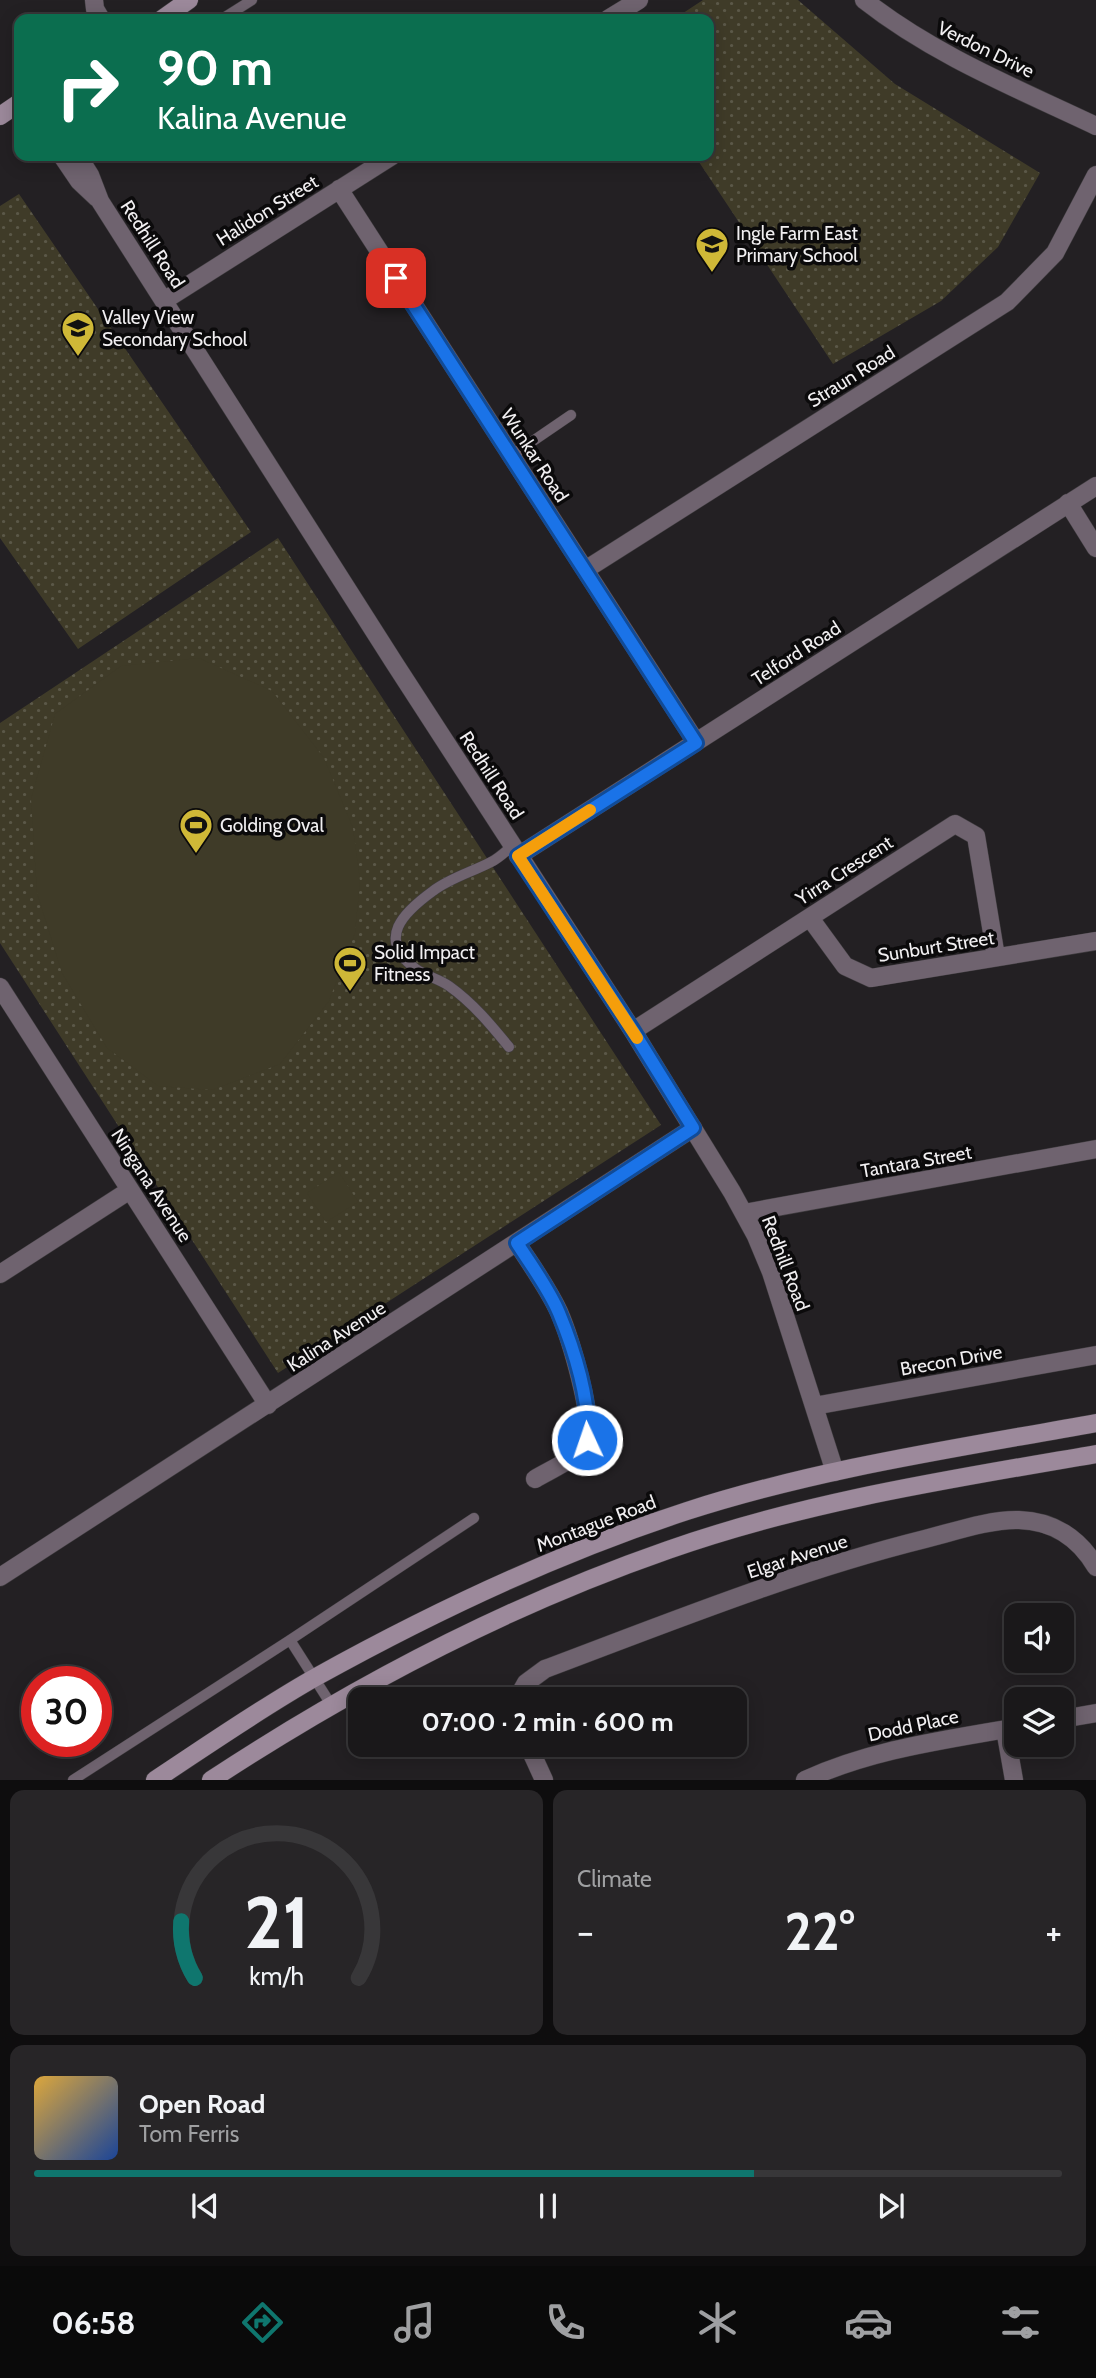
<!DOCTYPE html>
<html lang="en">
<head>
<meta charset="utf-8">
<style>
  :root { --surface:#1a181a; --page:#272527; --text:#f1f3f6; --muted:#9fa0a2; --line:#383739; --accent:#0f766e }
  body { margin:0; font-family:Cabin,sans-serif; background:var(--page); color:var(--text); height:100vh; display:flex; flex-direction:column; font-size:26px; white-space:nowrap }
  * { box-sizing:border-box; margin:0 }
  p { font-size:23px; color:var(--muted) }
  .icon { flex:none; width:38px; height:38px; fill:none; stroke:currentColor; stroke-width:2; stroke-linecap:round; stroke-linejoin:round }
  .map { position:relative; height:1780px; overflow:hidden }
  .drawer { display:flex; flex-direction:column; gap:10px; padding:10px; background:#0e0d0e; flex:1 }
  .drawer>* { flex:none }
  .hud { position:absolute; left:14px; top:14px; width:700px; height:147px; border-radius:14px; box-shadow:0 4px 18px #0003,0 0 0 2px var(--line); background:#0b6e4f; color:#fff; overflow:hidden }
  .buttons { position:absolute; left:1004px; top:1603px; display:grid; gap:14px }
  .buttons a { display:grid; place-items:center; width:70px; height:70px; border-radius:14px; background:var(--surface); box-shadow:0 4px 18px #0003,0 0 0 2px var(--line); font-size:35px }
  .speed { position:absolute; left:21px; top:1666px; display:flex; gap:14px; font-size:35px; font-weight:700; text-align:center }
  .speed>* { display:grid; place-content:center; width:91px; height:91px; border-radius:50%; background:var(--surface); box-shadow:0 4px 18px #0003,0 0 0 2px var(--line); line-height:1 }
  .speed .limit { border:10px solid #d22; background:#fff; color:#111 }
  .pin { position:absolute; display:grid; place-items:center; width:60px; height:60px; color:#fff; margin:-30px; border-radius:14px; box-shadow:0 4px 10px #0006 }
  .me { position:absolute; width:77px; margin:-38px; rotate:357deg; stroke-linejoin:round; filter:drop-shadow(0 0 5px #0008) }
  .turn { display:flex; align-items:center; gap:24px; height:147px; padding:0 28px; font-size:32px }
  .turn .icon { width:91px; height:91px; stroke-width:2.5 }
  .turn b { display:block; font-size:49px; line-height:60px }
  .big { font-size:52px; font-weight:800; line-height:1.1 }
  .drawer .widget { flex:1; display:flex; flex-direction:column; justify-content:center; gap:10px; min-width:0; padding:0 24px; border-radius:14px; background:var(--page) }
  .drawer .dial { align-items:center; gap:0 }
  .dial svg { height:182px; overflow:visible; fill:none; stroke:var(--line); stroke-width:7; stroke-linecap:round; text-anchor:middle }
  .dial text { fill:var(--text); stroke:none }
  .song { display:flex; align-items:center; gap:21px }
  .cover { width:84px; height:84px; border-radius:10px; background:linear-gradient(135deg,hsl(40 70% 55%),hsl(220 70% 35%)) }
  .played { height:7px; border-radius:4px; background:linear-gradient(90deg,var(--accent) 70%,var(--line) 70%) }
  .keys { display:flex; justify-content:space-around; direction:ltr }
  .heat { display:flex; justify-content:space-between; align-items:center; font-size:38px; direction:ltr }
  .drawer .tiles { flex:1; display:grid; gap:10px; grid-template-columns:1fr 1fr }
  .widget:last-child { grid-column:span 2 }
  .trip { position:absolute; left:348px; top:1687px; width:399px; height:70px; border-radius:14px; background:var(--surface); box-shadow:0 4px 18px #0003,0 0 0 2px var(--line); font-weight:800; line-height:70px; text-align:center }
  .dock { display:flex; height:112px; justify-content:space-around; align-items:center; background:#0a0a0a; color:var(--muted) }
  .dock .icon { width:49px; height:49px }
  .dock .selected { color:var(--accent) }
  .dock b { font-size:32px; color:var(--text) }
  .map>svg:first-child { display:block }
  .park { fill:url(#park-dots) }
  .pitch { fill:#3f3b28 }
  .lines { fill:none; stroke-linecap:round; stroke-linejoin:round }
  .lane-casing { stroke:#403d40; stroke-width:11 }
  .street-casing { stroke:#403d40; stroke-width:19 }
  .secondary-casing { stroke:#403d40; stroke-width:19 }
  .lane { stroke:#6f636f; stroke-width:10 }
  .street { stroke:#6f636f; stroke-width:18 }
  .secondary { stroke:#9c899b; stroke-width:18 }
  .route-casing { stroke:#114b97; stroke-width:18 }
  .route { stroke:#1a73e8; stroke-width:12 }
  .slow { stroke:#f59e0b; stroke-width:12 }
  .labels { text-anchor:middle; stroke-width:7; stroke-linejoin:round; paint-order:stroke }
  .street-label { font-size:19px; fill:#f1eff1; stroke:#0b0a0b }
  .poi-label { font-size:19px; fill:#f1eff1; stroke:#0b0a0b; text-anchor:start }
</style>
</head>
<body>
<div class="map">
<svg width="1096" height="1780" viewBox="0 0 1096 1780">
  <defs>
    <pattern id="park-dots" width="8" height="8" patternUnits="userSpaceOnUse" patternTransform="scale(1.75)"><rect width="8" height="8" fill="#3f3b28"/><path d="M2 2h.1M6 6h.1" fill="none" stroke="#5b5848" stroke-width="1.8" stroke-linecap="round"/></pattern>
  </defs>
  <rect width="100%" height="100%" fill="#232023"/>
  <path class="park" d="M703 0H798L895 84 1040 173 998 247 941 301 833 364 695 156H709V19H674Z
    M19 194 251 532 78 649 0 538V206Z
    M278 538 661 1125 278 1373 0 943V723Z"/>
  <path class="pitch" d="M199 658 272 691 324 758 353 828 360 881 355 933 329 1001 280 1064 212 1090 158 1086 107 1048 62 973 37 893 31 799 55 714 121 666Z
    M339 1172 358 1202 326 1222 307 1193Z"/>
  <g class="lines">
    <defs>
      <path id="lane" d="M222 19 252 0
        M511 456 571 415
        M509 1047C491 1025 473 1003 449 986 439 979 426 976 416 969 375 939 404 912 433 891 450 878 472 872 491 862 499 858 505 852 512 846
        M290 1640 332 1706
        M73 1780 290 1640 474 1518"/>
      <path id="street" d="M94 0 95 9 101 19
        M864 0C934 55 1016 88 1096 126
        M608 19 639 0
        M62 156 79 181 97 198
        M78 156 90 175 100 201 395 664 633 1031 732 1192 756 1236 771 1272 835 1472
        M339 189 696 742
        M165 300 392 156
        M1068 503 1096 548
        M585 570 1007 302 1055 253 1096 175
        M518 856 1096 486
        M810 918 845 966 871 978 1096 941
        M0 987 268 1405
        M633 1031 955 824 976 836 996 957
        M744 1213 1096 1149
        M517 1243C531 1265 548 1288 559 1312 569 1335 596 1421 586 1442 578 1459 551 1469 535 1479
        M0 1274 130 1190
        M814 1406 1096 1355
        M0 1577 693 1128
        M517 1699 526 1683 545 1669C670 1622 796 1571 925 1539 953 1532 990 1519 1019 1520 1053 1521 1079 1538 1096 1567
        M1062 1719 1096 1713
        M1005 1729 1014 1780
        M528 1745 544 1780
        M805 1780C872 1749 945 1740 1017 1727"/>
      <path id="secondary" d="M162 19 189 0
        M0 116 19 103
        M155 1780C208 1745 261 1708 316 1677 435 1611 558 1553 687 1511 820 1468 959 1448 1096 1423
        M211 1780C354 1686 507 1606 668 1550 807 1501 952 1479 1096 1454"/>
    </defs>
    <use href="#lane" class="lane-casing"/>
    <use href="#street" class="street-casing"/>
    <use href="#secondary" class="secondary-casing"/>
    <use href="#lane" class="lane"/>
    <use href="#street" class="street"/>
    <use href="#secondary" class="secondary"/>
  </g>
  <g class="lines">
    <defs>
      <path id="route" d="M396 278 696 743 518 856 633 1031 693 1128 517 1243C531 1265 549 1289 559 1313 574 1349 591 1402 587 1440"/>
    </defs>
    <use href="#route" class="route-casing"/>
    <use href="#route" class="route"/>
    <path class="slow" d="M590 810 518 856 637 1038"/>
  </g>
  <defs>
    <symbol id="school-pin" viewBox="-11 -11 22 30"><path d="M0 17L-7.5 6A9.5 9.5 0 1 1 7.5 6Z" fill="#cfb837" stroke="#0b0a0b"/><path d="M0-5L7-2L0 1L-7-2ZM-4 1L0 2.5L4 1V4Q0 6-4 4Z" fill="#111"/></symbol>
    <symbol id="stadium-pin" viewBox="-11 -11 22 30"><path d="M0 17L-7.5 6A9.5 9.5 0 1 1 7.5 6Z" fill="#cfb837" stroke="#0b0a0b"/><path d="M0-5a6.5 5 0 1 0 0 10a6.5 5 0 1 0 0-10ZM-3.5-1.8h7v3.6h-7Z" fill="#111"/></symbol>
  </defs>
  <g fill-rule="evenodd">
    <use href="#school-pin" x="693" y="225" width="38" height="52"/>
    <use href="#school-pin" x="59" y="309" width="38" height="52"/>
    <use href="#stadium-pin" x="177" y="806" width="38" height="52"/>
    <use href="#stadium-pin" x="331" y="944" width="38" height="52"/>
  </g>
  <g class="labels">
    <g class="street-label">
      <text transform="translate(986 49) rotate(26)" y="7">Verdon Drive</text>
      <text transform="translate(267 210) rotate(-32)" y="7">Halidon Street</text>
      <text transform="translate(153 244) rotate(57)" y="7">Redhill Road</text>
      <text transform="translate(851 376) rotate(-32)" y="7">Straun Road</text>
      <text transform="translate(535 455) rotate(57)" y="7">Wunkar Road</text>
      <text transform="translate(796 653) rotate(-33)" y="7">Telford Road</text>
      <text transform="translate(492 775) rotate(57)" y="7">Redhill Road</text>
      <text transform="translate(844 870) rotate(-33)" y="7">Yirra Crescent</text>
      <text transform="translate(936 946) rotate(-9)" y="7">Sunburt Street</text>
      <text transform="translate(916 1161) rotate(-10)" y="7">Tantara Street</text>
      <text transform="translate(152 1185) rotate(57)" y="7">Ningana Avenue</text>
      <text transform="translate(786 1263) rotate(69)" y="7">Redhill Road</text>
      <text transform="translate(336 1336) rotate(-33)" y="7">Kalina Avenue</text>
      <text transform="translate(951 1360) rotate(-10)" y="7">Brecon Drive</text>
      <text transform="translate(596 1523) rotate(-21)" y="7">Montague Road</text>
      <text transform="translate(797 1556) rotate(-18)" y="7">Elgar Avenue</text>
      <text transform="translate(913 1725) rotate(-12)" y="7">Dodd Place</text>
    </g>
    <g class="poi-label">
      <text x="736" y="240">Ingle Farm East<tspan x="736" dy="22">Primary School</tspan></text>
      <text x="102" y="324">Valley View<tspan x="102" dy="22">Secondary School</tspan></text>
      <text x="220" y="832">Golding Oval</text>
      <text x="374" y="959">Solid Impact<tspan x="374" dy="22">Fitness</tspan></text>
    </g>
  </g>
</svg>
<div class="buttons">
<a><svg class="icon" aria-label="sound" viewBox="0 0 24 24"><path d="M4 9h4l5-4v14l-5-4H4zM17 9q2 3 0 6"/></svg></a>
<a><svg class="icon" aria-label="layers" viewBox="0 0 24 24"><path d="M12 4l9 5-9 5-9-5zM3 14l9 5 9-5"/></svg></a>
</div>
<div class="speed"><div class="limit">30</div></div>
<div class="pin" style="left:396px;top:278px;background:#d93025"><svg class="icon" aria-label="arrive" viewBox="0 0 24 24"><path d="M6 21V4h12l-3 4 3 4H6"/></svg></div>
<svg class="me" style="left:587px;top:1440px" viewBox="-20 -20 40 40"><circle r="17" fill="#1a73e8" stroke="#fff" stroke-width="3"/><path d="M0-11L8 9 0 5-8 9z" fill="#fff"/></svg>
<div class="trip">07:00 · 2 min · 600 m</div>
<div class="hud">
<div class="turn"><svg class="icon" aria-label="right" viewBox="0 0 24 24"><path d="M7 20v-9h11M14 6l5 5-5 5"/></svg><div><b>90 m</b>Kalina Avenue</div></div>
</div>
</div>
<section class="drawer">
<div class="tiles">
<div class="widget dial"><svg viewBox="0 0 100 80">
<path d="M14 69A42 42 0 1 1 86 69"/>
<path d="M14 69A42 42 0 0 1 8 44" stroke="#0f766e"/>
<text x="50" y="56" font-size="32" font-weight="700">21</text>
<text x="50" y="72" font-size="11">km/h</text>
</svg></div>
<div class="widget"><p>Climate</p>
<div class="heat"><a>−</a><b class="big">22°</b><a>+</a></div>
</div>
<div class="widget">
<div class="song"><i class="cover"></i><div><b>Open Road</b><p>Tom Ferris</p></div></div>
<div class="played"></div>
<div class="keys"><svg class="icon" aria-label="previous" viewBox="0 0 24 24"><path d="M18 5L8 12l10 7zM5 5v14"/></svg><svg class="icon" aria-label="pause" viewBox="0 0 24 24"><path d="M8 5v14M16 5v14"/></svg><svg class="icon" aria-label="next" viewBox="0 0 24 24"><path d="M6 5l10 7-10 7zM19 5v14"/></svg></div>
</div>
</div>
</section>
<nav class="dock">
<b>06:58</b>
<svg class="icon selected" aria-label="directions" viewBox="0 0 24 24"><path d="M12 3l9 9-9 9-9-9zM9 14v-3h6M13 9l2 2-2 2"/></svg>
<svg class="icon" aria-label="music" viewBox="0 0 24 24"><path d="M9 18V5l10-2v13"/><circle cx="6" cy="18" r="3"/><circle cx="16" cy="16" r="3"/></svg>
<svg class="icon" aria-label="phone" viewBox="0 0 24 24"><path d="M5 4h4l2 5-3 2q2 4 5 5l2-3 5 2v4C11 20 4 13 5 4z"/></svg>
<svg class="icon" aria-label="climate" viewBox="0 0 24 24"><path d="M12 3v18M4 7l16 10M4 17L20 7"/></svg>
<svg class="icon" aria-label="car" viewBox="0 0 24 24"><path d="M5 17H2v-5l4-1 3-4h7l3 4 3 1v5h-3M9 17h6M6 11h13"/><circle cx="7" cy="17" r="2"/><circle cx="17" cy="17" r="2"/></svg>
<svg class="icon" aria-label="filters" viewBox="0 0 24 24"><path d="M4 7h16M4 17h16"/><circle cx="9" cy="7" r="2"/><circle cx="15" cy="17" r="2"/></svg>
</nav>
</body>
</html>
